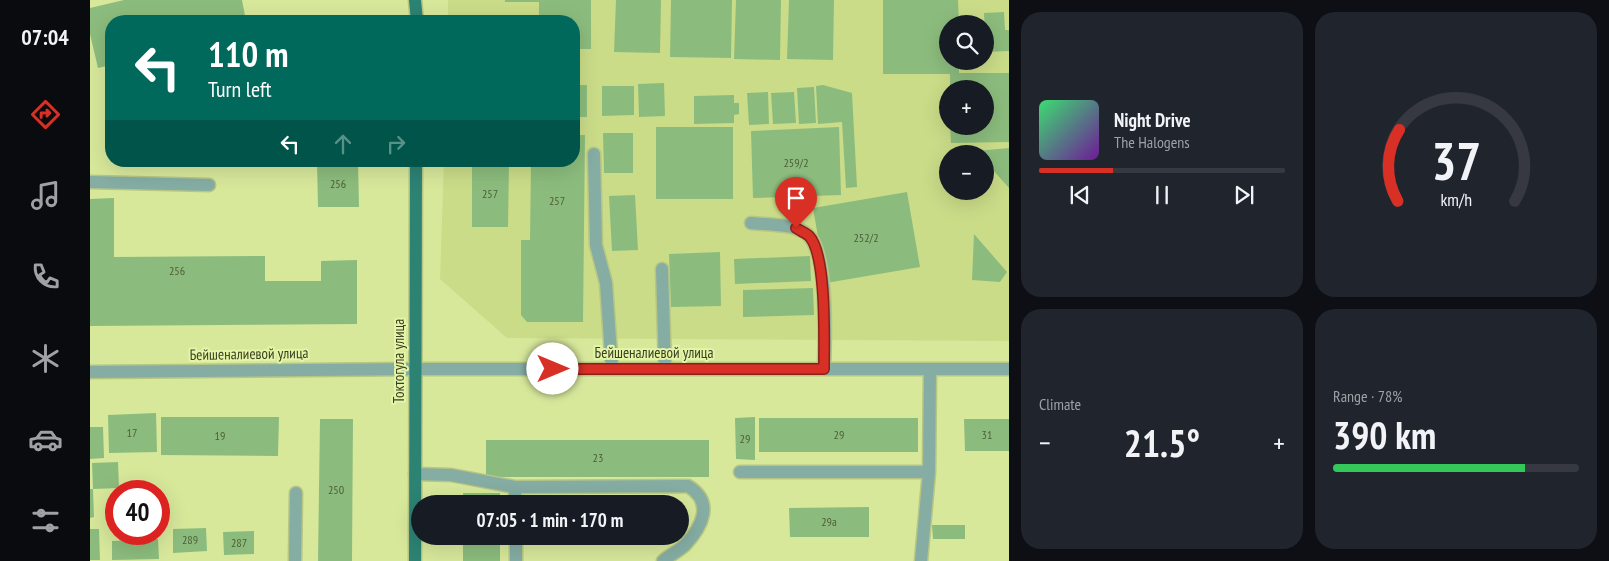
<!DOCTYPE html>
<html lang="en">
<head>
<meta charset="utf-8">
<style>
  :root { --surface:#171b24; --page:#20242c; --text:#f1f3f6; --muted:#9ea1a6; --line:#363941; --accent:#d93025 }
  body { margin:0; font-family:"PT Sans Narrow",sans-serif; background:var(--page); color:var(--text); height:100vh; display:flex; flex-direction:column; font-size:19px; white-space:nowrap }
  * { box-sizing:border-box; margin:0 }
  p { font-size:16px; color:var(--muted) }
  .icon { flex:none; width:28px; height:28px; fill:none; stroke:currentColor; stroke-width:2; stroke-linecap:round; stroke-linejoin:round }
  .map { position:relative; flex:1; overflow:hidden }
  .panel { display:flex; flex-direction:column; gap:12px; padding:12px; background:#0d0f14; width:600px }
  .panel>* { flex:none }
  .top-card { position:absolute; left:15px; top:15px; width:475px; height:152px; border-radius:20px; box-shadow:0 5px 20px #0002; background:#00695c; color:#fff; overflow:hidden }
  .buttons { position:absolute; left:849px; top:15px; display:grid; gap:10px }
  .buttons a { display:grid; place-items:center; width:55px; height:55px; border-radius:50%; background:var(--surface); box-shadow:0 5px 20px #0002; font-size:25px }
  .speed { position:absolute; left:15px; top:480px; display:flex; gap:10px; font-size:25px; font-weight:700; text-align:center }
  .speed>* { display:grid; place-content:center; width:65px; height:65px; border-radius:50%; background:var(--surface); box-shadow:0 5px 20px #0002; line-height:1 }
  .speed .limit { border:8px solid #d22; background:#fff; color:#111 }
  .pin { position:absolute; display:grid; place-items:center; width:42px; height:42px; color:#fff; margin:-51px -21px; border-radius:50% 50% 50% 0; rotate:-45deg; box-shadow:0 0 5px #0007 }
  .pin .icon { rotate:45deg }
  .me { position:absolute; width:55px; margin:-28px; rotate:90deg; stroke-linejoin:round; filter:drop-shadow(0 0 4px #0008) }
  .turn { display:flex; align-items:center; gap:18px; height:105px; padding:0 20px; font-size:22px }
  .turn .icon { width:65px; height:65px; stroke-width:2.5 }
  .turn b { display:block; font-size:35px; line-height:42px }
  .lanes { display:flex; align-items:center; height:48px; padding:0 20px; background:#0003; justify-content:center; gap:25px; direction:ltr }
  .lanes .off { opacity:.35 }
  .big { font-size:38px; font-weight:700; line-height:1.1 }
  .panel .tile { flex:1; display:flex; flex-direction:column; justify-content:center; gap:8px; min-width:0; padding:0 18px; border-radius:20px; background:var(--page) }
  .panel .dial { align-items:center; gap:0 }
  .dial svg { height:130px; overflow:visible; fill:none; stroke:var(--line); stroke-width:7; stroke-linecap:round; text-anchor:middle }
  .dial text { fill:var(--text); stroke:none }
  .song { display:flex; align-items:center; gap:15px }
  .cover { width:60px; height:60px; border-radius:8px; background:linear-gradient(135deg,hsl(140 70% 55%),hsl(280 70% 35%)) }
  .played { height:5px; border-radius:2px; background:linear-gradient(90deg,var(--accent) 30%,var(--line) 30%) }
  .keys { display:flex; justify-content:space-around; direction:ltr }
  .heat { display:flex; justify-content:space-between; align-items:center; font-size:28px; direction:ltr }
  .charge { height:8px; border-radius:4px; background:linear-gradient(90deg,#34c759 78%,var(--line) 0) }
  .panel .tiles { flex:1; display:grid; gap:12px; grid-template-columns:repeat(2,1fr) }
  .trip { position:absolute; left:321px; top:495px; width:278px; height:50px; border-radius:25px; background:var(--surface); box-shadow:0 5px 20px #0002; font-weight:700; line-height:50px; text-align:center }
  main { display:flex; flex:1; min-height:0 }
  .tabs { display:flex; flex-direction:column; width:90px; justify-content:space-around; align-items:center; background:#090b0e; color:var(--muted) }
  .tabs .icon { width:35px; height:35px }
  .tabs .current { color:var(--accent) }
  .tabs b { font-size:22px; color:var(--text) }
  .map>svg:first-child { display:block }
  .built { fill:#cadc88; fill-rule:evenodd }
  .building { fill:#8cbc7d }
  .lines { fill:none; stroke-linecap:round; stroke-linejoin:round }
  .minor-casing { stroke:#b7c682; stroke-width:15 }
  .major-casing { stroke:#b7c682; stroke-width:15 }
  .minor { stroke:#85ada4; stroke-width:12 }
  .major { stroke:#2c8373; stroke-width:12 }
  .route-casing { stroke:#8d1f18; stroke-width:12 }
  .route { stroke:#d93025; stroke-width:9 }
  .labels { text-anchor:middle; stroke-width:4; stroke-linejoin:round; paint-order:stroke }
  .number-label { font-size:12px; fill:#4e5e37 }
  .street-label { font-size:15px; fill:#393f20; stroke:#e4f5a8 }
</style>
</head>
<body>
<main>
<nav class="tabs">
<b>07:04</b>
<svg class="icon current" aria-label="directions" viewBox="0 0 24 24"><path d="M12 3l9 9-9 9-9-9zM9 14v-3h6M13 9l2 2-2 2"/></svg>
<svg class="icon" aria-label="music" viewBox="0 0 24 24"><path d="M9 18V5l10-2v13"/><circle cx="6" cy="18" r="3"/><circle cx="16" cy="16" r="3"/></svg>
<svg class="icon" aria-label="phone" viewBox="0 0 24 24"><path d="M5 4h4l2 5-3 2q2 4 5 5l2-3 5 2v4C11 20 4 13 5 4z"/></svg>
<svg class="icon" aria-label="climate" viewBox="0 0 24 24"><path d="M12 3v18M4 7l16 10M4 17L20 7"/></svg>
<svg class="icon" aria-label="car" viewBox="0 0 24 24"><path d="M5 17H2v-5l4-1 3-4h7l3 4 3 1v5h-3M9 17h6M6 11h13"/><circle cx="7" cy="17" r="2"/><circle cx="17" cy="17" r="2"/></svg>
<svg class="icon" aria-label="filters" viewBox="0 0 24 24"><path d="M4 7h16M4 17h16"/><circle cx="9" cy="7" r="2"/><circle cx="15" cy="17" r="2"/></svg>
</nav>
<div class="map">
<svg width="919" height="561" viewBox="0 0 919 561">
  <rect width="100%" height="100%" fill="#d7e89b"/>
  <path class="built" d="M358 0H919V341L417 338 350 279 354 161H484V21H358ZM858 24H895V61H858ZM858 89H895V126H858ZM858 154H895V191H858Z"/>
  <path class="building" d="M34 0H152L156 21H21V65L8 68 0 34V8Z
    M415 0H501V49H484V21H449V2H415Z
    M526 0H571L570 53 524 52Z
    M581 0H642L641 58 580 57Z
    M646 0H691L690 60 644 59Z
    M699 0H744L743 60 697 59Z
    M793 0H868L869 24H858V61H869V73H919V142L861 143 860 126H895V89H860V74H793Z
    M914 12 915 30H919V51L896 52 894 13Z
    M574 83 575 116 549 117 548 84Z
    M484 85H497V117H484Z
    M733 85 762 93 767 187 756 188 752 122 728 124 726 86Z
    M512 86H544V115L512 116Z
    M724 87 726 123 709 124 707 88Z
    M678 92 679 124 659 125 657 93Z
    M704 92 706 123 683 124 681 93Z
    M644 95V103H649V114L644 115V123L604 124V96Z
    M566 127H643V199H566Z
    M749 127 751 195 663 198 661 131Z
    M513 133H543V173H514Z
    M484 135H495L493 322H437L431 315V240H440L441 161H484Z
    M919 148V188L895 161V154H888L886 151Z
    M227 161H268L269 207H228Z
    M382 161H419L418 227H382Z
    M817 192 830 267 736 283 723 208Z
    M545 195 548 250 522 251 519 196Z
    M24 198V257L175 256V281H231V261L267 260V324L0 326V199Z
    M884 234 917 272 910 282 882 280Z
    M630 252 631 306 581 307 579 254Z
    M720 256 721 281 645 284 644 259Z
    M723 288 724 315 653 317V290Z
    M66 413 67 452 19 453 18 415Z
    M71 417H189L188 456 71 455Z
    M665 417V460L646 459 645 418Z
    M669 418H828V452H669Z
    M230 419H263L262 561H228Z
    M874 419H919V451H875Z
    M0 427H13L14 458 0 459Z
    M396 440H619V477H396Z
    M28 462 29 488 3 489 2 463Z
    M0 489H3L4 517 0 518Z
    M373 493H410V504H373Z
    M779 507V537H700L699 508Z
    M842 525H875V539H843Z
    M116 528 117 551 83 553V529Z
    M0 529H9L10 560H0Z
    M164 531V554L134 555 133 532Z
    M373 536H410V561H373Z
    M68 539 69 559 22 560V541Z"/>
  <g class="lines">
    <defs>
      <path id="minor" d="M504 154 506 245 516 283 522 369
        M0 182 119 185
        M661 223C677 225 709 223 720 237 738 259 735 339 734 369
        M572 269 575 369
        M0 372 325 369H919
        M650 472H839
        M325 474 361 475 425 487 598 486C624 502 613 526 595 545 589 551 580 555 573 561
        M425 487V504
        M426 536V561
        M205 561 206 493
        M831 561 839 472 840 369"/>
      <path id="major" d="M325 0 327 21
        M325 561 326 161"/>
    </defs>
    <use href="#minor" class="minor-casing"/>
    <use href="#major" class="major-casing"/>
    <use href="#minor" class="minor"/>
    <use href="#major" class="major"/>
  </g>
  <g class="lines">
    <defs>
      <path id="route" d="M463 369H734C734 342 737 254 719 236 716 233 710 231 706 228"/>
    </defs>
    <use href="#route" class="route-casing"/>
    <use href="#route" class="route"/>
  </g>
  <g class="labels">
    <g class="number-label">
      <text x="706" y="167">259/2</text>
      <text x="248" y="188">256</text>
      <text x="400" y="198">257</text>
      <text x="467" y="205">257</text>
      <text x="776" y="242">252/2</text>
      <text x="87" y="275">256</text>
      <text x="42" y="437">17</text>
      <text x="749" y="439">29</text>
      <text x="897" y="439">31</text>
      <text x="130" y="440">19</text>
      <text x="655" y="443">29</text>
      <text x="508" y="462">23</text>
      <text x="246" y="494">250</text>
      <text x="739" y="526">29а</text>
      <text x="100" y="544">289</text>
      <text x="149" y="547">287</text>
    </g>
    <g class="street-label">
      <text x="564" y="358">Бейшеналиевой улица</text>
      <text transform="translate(159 354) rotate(-1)" y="5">Бейшеналиевой улица</text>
      <text transform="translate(309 361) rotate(-90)" y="5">Токтогула улица</text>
    </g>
  </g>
</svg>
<div class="buttons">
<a><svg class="icon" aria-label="search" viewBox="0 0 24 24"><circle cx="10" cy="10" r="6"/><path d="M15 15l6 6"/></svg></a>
<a>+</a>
<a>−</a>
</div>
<div class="speed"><div class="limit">40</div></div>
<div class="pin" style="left:706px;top:228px;background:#d93025"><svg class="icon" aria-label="arrive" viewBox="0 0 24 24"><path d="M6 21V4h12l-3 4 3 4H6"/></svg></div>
<svg class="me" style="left:463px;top:369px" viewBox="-20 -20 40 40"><circle r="19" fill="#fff"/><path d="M0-13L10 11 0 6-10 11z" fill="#d93025"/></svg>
<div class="trip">07:05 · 1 min · 170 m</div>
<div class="top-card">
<div class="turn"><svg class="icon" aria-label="left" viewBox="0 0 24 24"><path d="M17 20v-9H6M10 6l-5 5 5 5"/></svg><div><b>110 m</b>Turn left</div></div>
<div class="lanes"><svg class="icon" aria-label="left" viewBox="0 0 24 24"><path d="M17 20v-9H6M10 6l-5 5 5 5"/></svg><svg class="icon off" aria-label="ahead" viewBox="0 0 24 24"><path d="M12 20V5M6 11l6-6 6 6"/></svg><svg class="icon off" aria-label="right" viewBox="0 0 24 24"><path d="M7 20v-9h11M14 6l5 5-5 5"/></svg></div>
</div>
</div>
<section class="panel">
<div class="tiles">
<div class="tile">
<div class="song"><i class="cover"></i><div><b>Night Drive</b><p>The Halogens</p></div></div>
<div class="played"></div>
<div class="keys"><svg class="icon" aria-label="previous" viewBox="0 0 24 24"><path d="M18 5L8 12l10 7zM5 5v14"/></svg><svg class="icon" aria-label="pause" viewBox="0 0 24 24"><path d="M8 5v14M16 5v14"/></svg><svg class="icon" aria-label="next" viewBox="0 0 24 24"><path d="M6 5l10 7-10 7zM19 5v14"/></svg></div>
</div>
<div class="tile dial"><svg viewBox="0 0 100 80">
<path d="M14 69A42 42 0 1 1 86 69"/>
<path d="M14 69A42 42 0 0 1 15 25" stroke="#d93025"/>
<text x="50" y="56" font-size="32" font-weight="700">37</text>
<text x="50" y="72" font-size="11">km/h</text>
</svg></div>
<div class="tile"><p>Climate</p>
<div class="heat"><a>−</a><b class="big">21.5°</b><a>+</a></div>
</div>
<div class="tile"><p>Range · 78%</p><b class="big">390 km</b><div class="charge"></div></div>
</div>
</section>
</main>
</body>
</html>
